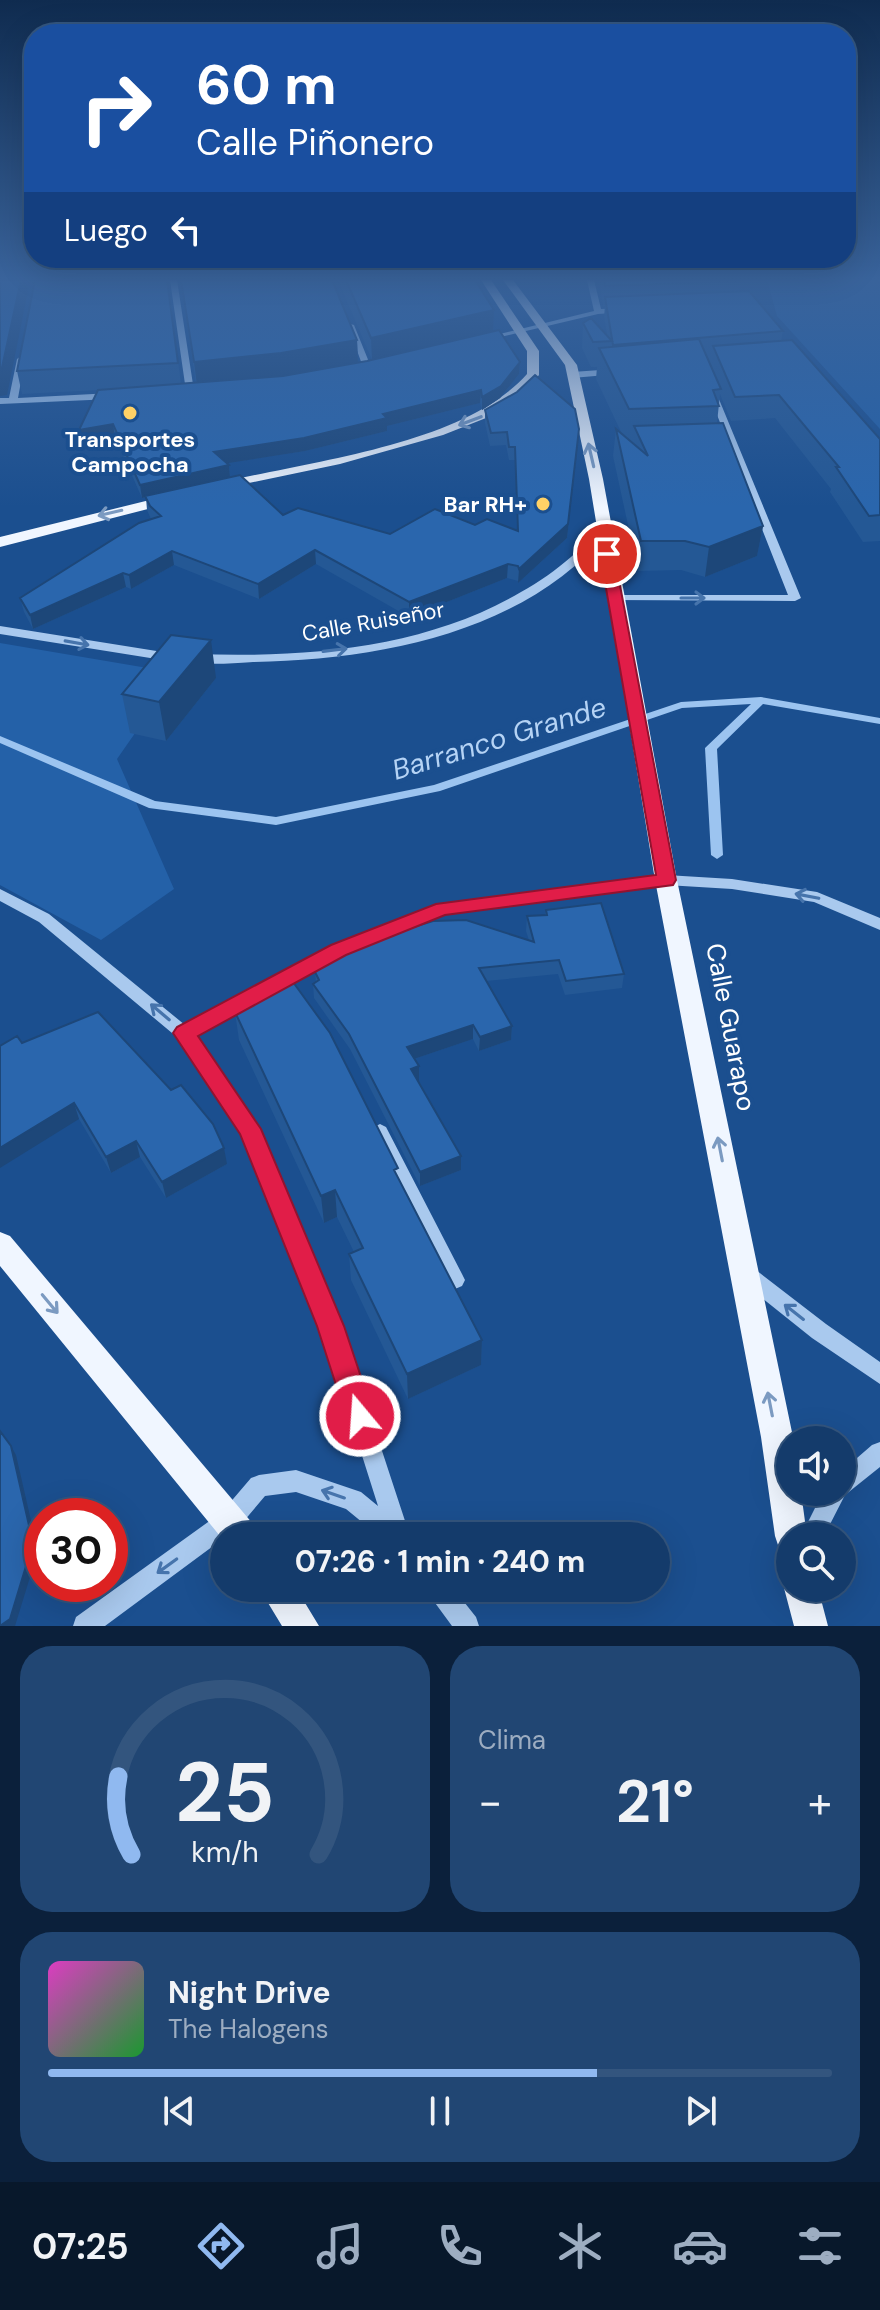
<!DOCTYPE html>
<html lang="es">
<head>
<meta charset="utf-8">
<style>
  :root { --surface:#143b6b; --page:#214673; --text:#f1f3f6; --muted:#9dadc1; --line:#33557e; --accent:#90b9f0 }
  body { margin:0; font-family:"DM Sans",sans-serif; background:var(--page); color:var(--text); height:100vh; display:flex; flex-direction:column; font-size:30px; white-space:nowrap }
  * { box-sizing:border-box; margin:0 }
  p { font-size:26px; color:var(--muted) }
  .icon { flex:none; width:44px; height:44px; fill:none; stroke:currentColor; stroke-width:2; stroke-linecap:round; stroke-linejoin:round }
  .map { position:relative; height:1626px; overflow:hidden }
  .panel { display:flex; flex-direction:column; gap:20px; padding:20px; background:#0b203b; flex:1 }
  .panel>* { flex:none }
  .top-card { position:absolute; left:24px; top:24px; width:832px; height:244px; border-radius:32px; box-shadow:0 8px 32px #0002,0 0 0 2px var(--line); background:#1a4fa0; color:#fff; overflow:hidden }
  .fabs { position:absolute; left:776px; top:1426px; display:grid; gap:16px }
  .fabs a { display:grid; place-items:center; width:80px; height:80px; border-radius:50%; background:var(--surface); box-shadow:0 8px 32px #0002,0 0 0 2px var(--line); font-size:40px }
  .speed { position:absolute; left:24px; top:1498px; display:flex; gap:16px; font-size:40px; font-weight:700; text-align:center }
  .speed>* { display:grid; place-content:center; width:104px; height:104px; border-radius:50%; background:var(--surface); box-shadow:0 8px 32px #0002,0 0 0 2px var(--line); line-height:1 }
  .speed .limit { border:12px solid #d22; background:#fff; color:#111 }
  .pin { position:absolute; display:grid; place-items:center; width:68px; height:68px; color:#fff; margin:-34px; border:4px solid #fff; border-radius:50%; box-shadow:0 2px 8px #0007 }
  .me { position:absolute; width:88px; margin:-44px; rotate:342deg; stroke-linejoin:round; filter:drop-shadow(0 0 6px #0008) }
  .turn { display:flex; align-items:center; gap:28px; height:168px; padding:0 40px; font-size:36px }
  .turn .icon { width:104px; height:104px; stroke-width:2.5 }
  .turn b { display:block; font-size:56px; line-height:68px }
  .then { display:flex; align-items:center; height:76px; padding:0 40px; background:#0003; gap:16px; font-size:30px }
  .big { font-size:60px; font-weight:700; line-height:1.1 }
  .panel .tile { flex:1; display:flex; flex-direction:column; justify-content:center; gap:12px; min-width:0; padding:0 28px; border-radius:32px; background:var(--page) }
  .panel .dial { align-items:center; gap:0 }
  .dial svg { height:208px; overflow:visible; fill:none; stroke:var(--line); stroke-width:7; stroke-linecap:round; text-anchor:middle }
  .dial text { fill:var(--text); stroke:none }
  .song { display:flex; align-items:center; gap:24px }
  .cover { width:96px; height:96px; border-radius:12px; background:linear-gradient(135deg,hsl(310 70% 55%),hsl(130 70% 35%)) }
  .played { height:8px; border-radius:4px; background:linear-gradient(90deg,var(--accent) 70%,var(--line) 70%) }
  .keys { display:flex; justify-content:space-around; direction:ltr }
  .heat { display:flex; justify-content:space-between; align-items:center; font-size:44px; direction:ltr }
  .panel .tiles { flex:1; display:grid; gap:20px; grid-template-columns:1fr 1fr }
  .tile:last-child { grid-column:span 2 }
  .trip { position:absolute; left:210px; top:1522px; width:460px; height:80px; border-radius:40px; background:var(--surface); box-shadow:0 8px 32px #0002,0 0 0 2px var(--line); font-weight:700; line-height:80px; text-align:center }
  .tab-bar { display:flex; height:128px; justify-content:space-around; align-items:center; background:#08182b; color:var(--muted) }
  .tab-bar .icon { width:56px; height:56px }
  .tab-bar .active { color:var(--accent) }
  .tab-bar b { font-size:36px; color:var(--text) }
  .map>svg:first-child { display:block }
  .green { fill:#2461a8 }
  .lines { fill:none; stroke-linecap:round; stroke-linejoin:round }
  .stream { fill:#9cc4f0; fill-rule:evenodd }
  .minor { fill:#a9c9ee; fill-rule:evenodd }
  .major { fill:#f0f6ff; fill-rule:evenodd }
  .wall { fill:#245895 }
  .shaded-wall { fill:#1d4779 }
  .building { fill:#2a66ad; stroke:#1d4779; stroke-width:2 }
  .oneway { stroke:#7b9ac1 }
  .oneway2 { stroke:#4674ac }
  .route { fill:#e11d48; stroke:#92132f; stroke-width:2 }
  .poi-dot { fill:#ffd166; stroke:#1b4f8f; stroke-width:3 }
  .labels { text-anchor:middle; stroke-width:8; stroke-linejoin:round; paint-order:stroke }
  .far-poi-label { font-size:22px; font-weight:bold; fill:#fff; stroke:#1b4f8f }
  .far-street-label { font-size:22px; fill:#fff; stroke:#1b4f8f }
  .street-label { font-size:26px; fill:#fff; stroke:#1b4f8f }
  .water-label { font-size:28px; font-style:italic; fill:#b5d3f5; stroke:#1b4f8f }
</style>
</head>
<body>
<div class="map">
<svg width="880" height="1626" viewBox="0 0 880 1626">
  <rect width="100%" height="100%" fill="#1b4f8f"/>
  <path class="green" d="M767 280H880V429L777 316Z
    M0 643 177 673 117 759 174 889 101 940 0 885Z"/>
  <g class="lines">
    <path class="stream" d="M761 697 880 718V724L763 704 717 749 723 855 717 859 711 855 705 748 751 704 682 708 440 791 276 825 149 808 0 743V736L155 801 276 817 434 785 681 702Z"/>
    <path class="minor" d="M170 280H177L194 391 190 394 186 391Z
      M587 280H594L601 309 623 308H626V312L598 314 483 341 479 339 594 311Z
      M347 323 354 325 371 367 370 369 363 367Z
      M21 356 25 359 18 398 112 393 116 396 112 399 0 404V398H9L17 359Z
      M615 369 619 372 618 374 572 378 568 375 572 372Z
      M712 389 716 392 801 598 795 601 611 600V596L615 595H788L708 392Z
      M603 529 608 532C525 633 378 660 253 662 237 663 200 667 188 658L194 654C304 658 424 649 521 592 539 582 556 570 571 557 582 548 591 535 603 529Z
      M0 626 169 653 175 657 169 661 0 634Z
      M666 875 732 879 817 892 880 918V930L814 902 732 889 666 885 445 914 344 954 195 1035 258 1129 341 1326 410 1536H379L346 1509 296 1492 265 1496 238 1528 224 1536V1538L105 1626H73L76 1617 222 1512 251 1478 259 1475 296 1470 361 1492 378 1506 321 1326 242 1133 178 1038 39 922 0 901V889L49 914 185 1025 332 946 438 905Z
      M380 1124 386 1127 462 1274 465 1280 462 1286 455 1289 448 1286 371 1132 374 1127Z
      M749 1267 756 1270 826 1324 880 1362V1384L812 1338 742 1282 739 1276 742 1270Z
      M880 1442V1467L845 1495 824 1536H801L823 1492H842V1471L872 1445Z
      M426 1588H453L476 1617 479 1626H452L430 1596Z"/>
    <path class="major" d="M481 280H491L539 351V375L518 399 486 418 443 435 340 464 215 490V484C307 461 463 446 527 374V351Z
      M503 280H513L577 365 603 479 677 880 793 1437 790 1492H801L807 1536H790V1552L779 1548 775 1536 761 1437 655 880 589 479 565 365Z
      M174 494 179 495V501L0 547V537Z
      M0 1232 10 1236 253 1524 257 1536H224V1541L0 1266Z
      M789 1576 790 1588H818L828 1626H794L784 1588Z
      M259 1588H296L319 1626H282Z"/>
  </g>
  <path class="wall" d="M35 280H168L181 384 196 383 180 280H332L357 340 358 363 372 360 338 280H475L493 331 520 362 519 374 500 398 482 410 480 403 387 426V431L305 451 227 463 229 465 230 477 283 515 390 534 475 525 517 531 515 460H509L506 445 490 446 485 423V410L578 442 567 538 518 583V581L507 578 409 617 316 564 259 599 174 565 131 589 126 587 33 629 24 612 20 598 151 519 147 510 146 498H142L115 437 82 442 79 430 99 390 22 394 17 371Z
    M599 280H740L741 281 739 291 783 331 781 341 880 439V541L863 542 830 492 831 489 775 418 731 421 720 394 717 423 763 526 757 556 705 577 681 570 638 571 613 456 616 429 622 434 596 379 597 367H591L582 348 583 323 607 334 604 317 605 306H603Z
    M216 678 166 741 130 733 122 694Z
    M546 910 624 974 622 988 565 995 558 974 486 981 512 1026 511 1040 479 1051 473 1039 414 1059 419 1066V1081H418L461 1170 420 1186 350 1049 314 998 313 984 316 982 315 972 529 940 526 931 527 916 545 915Z
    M235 1012 399 1179 482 1340 481 1365 408 1399 351 1280 349 1254 354 1252 337 1217 324 1223 239 1040Z
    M22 1043 227 1164 166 1198 140 1157 111 1173 79 1119Z"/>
  <path class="shaded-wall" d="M21 280H25L28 291 7 395 0 396V372Z
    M494 310 493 332 372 360 371 338Z
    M357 340 358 363 283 376 197 385 194 362Z
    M520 362 519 374 500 398 482 410V397Z
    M481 390 480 403 387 426V431L305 451 216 465 214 452 383 414Z
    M113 424 115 437 82 442 79 430Z
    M578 442 567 538 518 583 519 569Z
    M229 465 230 478 142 498 140 485Z
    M763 526 757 556 705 577 709 547Z
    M315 550 316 564 259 599 258 584Z
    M172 551 174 565 131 589 129 575Z
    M508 564 507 578 409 617V602Z
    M123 573 126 587 33 629 30 615Z
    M211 640 216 678 166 741 159 702Z
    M473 1025V1039L408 1061 407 1047Z
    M512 1026 511 1040 479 1051 480 1037Z
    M419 1066V1081L411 1083V1069Z
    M74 1103 79 1119 0 1168V1148Z
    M136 1141 140 1157 111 1173 106 1157Z
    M224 1148 227 1164 166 1198 162 1182Z
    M461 1156V1170L420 1186V1172Z
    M335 1190 337 1217 324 1223 321 1196Z
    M482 1340 481 1365 408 1399 407 1374Z
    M11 1446 16 1455 38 1551 15 1626H0Z"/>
  <path class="building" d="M0 280H21L1 372H0Z
    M35 280H167L178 363 17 371Z
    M181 280H332L357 340 281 353 194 362Z
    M346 280H475L494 310 371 338Z
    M604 280H740L741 281 605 286Z
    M749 291 783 331 613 345 605 297Z
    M591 318 612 341 593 342 583 323Z
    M499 330 520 362 501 386 482 397 481 390 383 414 387 418 304 438 214 452 229 465 140 485 113 424 79 430 98 390 283 376 367 361Z
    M699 339 721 389 713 390 719 406 629 409 599 348Z
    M792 340 880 439V515L869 516 836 467H839L779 395 735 397 713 346Z
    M535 375 575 409 579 429 568 524 519 569 518 566 508 564 409 602 315 550 258 584 172 551 129 575 123 573 30 615 20 598 139 523 161 516 150 506 145 496 240 475 283 515 298 508 390 534 435 509 475 525 487 519 518 531 515 447H509L507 432 491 433 485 410 517 392Z
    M723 423 763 526 709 547 685 541H641L616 429 648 456 634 426Z
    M171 635 211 640 159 702 122 694Z
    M601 903 624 974 566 981 559 960 479 968 512 1026 480 1037 473 1025 407 1047 419 1066 411 1069 461 1156 420 1172 349 1034 313 984 319 980 315 972 339 950 433 921 466 920 534 942 527 916 547 915 546 910Z
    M293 982 330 1033 398 1168 394 1170 482 1340 407 1374 349 1254 363 1248 335 1190 321 1196 235 1012Z
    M98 1012 171 1090 181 1085 213 1124 224 1148 162 1182 136 1141 106 1157 74 1103 0 1148V1046L17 1036 22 1043Z
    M0 1431 11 1446 33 1543 10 1619 0 1626Z"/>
  <defs><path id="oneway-shaft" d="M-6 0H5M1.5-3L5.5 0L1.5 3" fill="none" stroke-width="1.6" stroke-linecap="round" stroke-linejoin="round" transform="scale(2)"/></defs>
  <g class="oneway">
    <use href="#oneway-shaft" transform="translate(470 421) rotate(159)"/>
    <use href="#oneway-shaft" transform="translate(591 455) rotate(-103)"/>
    <use href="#oneway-shaft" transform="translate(110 513) rotate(167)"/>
    <use href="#oneway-shaft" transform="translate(720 1149) rotate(-101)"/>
    <use href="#oneway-shaft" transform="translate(50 1304) rotate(50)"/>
    <use href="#oneway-shaft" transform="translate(770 1404) rotate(-101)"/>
  </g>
  <g class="oneway2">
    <use href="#oneway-shaft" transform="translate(693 598)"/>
    <use href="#oneway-shaft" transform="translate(77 643) rotate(10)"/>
    <use href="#oneway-shaft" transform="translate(335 650) rotate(-7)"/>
    <use href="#oneway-shaft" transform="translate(807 896) rotate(-169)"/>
    <use href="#oneway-shaft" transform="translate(160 1012) rotate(-140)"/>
    <use href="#oneway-shaft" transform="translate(794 1312) rotate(-142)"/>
    <use href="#oneway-shaft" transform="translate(333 1494) rotate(-161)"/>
    <use href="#oneway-shaft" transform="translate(167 1566) rotate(144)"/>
  </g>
  <linearGradient id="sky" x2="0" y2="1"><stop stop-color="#0f2b4f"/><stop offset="0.55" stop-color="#39639b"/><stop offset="1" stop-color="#39639b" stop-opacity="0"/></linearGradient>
  <rect width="880" height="507" fill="url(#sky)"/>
  <path class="route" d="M607 550 614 554 676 880 673 885 445 915 346 955 198 1036 261 1129 344 1326 374 1416 370 1426 360 1430 350 1426 346 1416 317 1326 240 1134 173 1033 177 1027 331 945 436 904 656 875 600 554Z"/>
  <g class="poi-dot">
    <circle cx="130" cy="413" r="8"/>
    <circle cx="543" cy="504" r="8"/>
  </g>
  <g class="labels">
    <g class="far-poi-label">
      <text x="130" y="447">Transportes<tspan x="130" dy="25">Campocha</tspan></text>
      <text x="527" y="512" text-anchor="end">Bar RH+</text>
    </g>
    <g class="far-street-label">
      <text transform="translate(373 621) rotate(-10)" y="8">Calle Ruiseñor</text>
    </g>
    <g class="street-label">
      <text transform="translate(731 1027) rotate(79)" y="9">Calle Guarapo</text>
    </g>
    <g class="water-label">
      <text transform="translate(499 738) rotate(-17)" y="10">Barranco Grande</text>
    </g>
  </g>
</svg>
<div class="fabs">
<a><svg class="icon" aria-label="sound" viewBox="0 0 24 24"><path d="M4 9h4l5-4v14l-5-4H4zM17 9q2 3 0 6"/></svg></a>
<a><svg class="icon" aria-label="search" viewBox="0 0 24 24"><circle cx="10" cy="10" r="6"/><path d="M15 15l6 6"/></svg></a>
</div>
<div class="speed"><div class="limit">30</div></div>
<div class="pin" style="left:607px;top:554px;background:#d93025"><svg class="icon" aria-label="arrive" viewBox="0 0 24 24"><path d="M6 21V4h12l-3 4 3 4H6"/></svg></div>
<svg class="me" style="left:360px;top:1416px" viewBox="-20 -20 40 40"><circle r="17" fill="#e11d48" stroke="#fff" stroke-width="3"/><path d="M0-11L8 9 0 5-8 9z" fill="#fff"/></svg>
<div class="trip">07:26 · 1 min · 240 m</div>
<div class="top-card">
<div class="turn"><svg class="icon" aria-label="right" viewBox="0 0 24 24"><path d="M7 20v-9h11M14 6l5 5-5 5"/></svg><div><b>60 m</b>Calle Piñonero</div></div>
<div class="then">Luego<svg class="icon" aria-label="left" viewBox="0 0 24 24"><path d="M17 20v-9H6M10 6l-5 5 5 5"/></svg></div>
</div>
</div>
<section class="panel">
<div class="tiles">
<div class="tile dial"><svg viewBox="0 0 100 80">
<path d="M14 69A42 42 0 1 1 86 69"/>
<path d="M14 69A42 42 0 0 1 9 39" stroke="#90b9f0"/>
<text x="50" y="56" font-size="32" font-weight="700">25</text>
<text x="50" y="72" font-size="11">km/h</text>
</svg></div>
<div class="tile"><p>Clima</p>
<div class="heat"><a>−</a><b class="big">21°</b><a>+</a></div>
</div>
<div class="tile">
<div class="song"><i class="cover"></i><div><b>Night Drive</b><p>The Halogens</p></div></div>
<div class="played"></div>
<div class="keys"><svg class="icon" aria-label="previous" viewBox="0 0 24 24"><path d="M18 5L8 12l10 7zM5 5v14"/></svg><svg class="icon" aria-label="pause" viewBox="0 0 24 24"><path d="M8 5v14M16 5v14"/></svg><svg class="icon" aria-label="next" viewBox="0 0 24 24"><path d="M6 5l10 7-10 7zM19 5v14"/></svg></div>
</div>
</div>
</section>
<nav class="tab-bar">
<b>07:25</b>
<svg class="icon active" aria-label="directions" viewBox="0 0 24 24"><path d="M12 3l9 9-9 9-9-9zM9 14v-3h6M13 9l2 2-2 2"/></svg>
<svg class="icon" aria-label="music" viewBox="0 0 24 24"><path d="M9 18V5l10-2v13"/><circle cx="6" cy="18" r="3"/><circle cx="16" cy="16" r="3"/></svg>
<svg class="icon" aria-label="phone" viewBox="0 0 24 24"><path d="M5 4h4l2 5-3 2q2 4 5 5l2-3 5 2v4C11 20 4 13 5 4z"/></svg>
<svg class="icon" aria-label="climate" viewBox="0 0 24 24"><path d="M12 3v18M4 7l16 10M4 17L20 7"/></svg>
<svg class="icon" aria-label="car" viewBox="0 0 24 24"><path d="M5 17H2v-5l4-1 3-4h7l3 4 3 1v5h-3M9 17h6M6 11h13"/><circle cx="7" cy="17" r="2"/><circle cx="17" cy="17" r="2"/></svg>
<svg class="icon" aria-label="filters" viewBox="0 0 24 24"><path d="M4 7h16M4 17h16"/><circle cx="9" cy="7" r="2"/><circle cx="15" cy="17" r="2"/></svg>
</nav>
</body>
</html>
